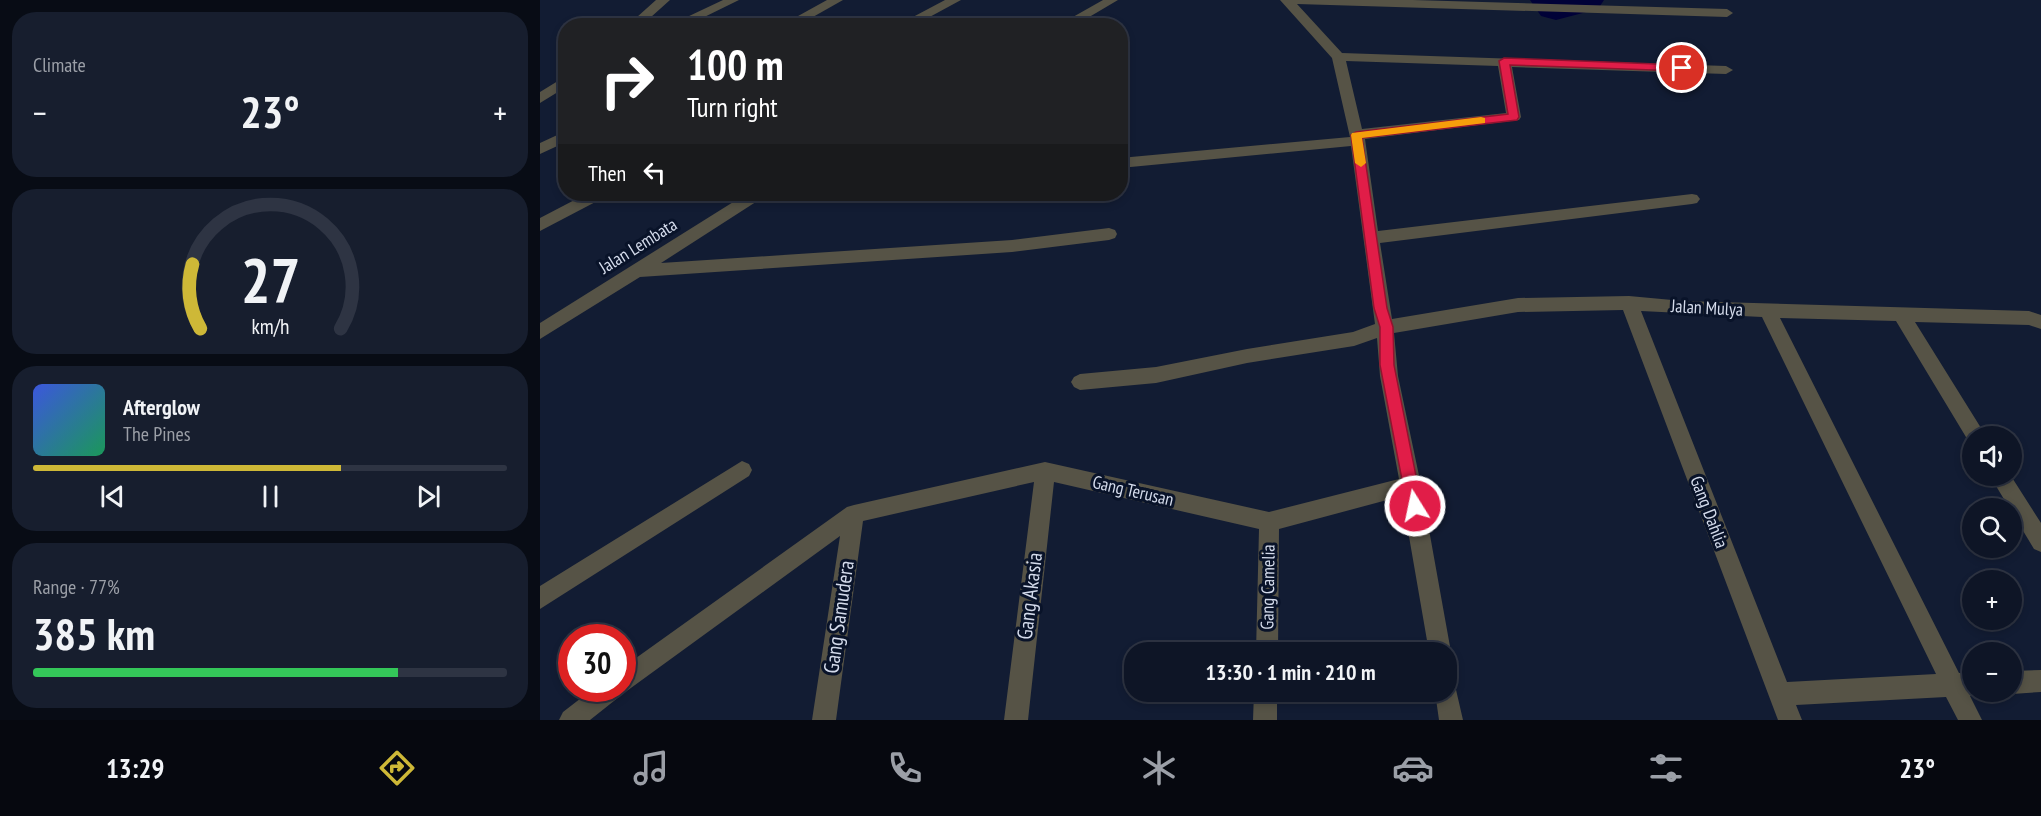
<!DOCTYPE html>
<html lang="en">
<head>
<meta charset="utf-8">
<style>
  :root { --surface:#0e1526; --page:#171e2e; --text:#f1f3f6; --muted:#9b9fa7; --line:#2e3443; --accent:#ceb837 }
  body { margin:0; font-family:"PT Sans Narrow",sans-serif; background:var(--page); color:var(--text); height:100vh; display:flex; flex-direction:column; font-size:22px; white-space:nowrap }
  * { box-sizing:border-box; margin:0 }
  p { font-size:20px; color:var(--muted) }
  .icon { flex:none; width:33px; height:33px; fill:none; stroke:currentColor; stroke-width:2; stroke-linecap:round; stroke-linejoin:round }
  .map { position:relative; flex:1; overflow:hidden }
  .side { display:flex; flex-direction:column; gap:12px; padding:12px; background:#080c15; width:540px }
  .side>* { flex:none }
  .guide { position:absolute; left:18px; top:18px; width:570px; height:183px; border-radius:24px; box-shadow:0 3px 9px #0003,0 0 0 2px var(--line); background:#202124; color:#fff; overflow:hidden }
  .tools { position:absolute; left:1422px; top:426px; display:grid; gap:12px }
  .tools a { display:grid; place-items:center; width:60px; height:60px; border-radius:50%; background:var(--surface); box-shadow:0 3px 9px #0003,0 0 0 2px var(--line); font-size:30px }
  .speed { position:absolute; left:18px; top:624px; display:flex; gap:12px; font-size:30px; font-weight:700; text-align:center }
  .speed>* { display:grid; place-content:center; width:78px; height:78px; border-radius:50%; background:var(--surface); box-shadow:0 3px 9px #0003,0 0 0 2px var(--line); line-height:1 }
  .speed .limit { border:9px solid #d22; background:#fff; color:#111 }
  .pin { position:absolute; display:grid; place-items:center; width:51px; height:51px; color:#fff; margin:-26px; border:3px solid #fff; border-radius:50%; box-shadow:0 2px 6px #0007 }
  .me { position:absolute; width:66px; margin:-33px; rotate:350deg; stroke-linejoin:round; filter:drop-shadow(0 0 4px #0008) }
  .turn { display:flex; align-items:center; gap:21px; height:126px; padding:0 30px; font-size:27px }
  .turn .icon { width:78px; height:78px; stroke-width:2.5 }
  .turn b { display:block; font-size:42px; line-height:51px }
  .then { display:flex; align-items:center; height:57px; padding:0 30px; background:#0003; gap:12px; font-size:22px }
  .big { font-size:45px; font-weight:800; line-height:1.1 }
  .side .tile { flex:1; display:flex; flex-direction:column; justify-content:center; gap:9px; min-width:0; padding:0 21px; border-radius:24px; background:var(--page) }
  .side .dial { align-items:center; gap:0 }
  .dial svg { height:156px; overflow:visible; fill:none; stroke:var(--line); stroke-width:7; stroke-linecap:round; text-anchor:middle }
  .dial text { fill:var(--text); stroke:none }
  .song { display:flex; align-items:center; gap:18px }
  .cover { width:72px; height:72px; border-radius:9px; background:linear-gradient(135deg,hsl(230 70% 55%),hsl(150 70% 35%)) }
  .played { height:6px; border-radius:3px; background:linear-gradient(90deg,var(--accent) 65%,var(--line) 65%) }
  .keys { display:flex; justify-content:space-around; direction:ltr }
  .heat { display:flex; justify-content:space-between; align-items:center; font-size:33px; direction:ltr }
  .charge { height:9px; border-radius:4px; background:linear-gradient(90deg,#34c759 77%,var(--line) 0) }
  .trip { position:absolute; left:584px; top:642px; width:333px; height:60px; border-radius:24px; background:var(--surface); box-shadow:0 3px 9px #0003,0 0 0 2px var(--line); font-weight:800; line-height:60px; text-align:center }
  .tabs { display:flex; height:96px; justify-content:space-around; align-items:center; background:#06080f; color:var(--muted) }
  .tabs .icon { width:42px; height:42px }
  .tabs .current { color:var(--accent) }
  .tabs b { font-size:27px; color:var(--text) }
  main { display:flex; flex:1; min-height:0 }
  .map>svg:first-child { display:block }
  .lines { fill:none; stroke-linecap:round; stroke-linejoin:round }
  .river { fill:#000137; fill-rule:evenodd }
  .street { fill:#565346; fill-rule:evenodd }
  .route { fill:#e11d48; stroke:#92132f; stroke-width:1.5 }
  .slow { fill:#f59e0b }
  .labels { text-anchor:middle; stroke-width:6; stroke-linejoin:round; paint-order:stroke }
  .street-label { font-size:18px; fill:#d4dbeb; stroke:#091329 }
  .near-street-label { font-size:21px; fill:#d4dbeb; stroke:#091329 }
</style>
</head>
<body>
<main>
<section class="side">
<div class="tile"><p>Climate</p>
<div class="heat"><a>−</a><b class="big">23°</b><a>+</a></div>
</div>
<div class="tile dial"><svg viewBox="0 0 100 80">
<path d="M14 69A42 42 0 1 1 86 69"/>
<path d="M14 69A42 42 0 0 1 10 36" stroke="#ceb837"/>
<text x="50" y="56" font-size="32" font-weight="700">27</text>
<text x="50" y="72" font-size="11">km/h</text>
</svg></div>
<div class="tile">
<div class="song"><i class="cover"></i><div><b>Afterglow</b><p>The Pines</p></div></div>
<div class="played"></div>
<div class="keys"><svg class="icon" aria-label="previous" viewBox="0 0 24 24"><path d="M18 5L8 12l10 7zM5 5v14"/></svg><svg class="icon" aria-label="pause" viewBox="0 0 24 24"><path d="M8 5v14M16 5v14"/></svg><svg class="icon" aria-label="next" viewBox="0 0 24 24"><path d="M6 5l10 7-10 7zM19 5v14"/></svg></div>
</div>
<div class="tile"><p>Range · 77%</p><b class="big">385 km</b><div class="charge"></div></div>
</section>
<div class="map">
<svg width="1501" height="720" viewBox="0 0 1501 720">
  <rect width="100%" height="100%" fill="#121c33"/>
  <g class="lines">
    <path class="river" d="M990 0H1064L1058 9 1016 20 1001 16Z"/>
    <path class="street" d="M116 0H130L101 26H87Z
      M183 0H199L146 26H128Z
      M287 0H303L257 26H240Z
      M405 0H421L373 26H356Z
      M563 0H578L534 26H517Z
      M740 0H873L1187 9 1193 13 1187 17 757 4 802 53 1186 66 1193 70 1186 74 972 67 981 117 979 120 825 139 838 231 1152 194 1157 195 1160 199 1157 203 1152 204 840 243 852 319 978 298 1089 296 1143 301 1489 311 1501 315V329L1489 325 1375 322 1446 436H1432V443L1429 442 1356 321 1240 318 1419 673H1432V692H1440L1430 696 1442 720H1418L1406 697 1256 705 1262 720H1238L1083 310 978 312 854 333 858 376 881 485 911 652 906 661V652H889L862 496 739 529 738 652H716L719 529 514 482 488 720H464L494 482 323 521 296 720H272L300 536 84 693 50 720H19L23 712 54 688H82V668L307 507 314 505 505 462 729 512 859 479 840 376 837 338 814 346 707 363 616 383 540 390 534 387 531 382 534 377 540 374 616 367 707 349 813 332 835 324 811 146 580 168V158L810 137 792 58ZM806 61 958 66 966 113 822 129ZM1101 311 1222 317 1396 674 1247 682Z
      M26 76V87L0 103V92Z
      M26 131V142L0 154V143Z
      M46 194H66L63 198 0 231V218Z
      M206 194H225L222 198 121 263 472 240 569 228 575 230 577 234 575 238 569 240 472 252 100 277 0 339V323Z
      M202 461 209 464 212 470 209 476 0 609V586Z
      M1450 476H1471L1501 523V552L1494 549Z
      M1501 670V692L1472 694 1467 692H1472V671Z
      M906 677 914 681 923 720H899L895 692H906Z
      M714 692H737V720H713Z"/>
  </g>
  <path class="route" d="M964 58 1142 65 1147 68 1142 71 970 65 979 117 977 120 822 138 847 308 853 327 854 365 882 506 880 511 875 513 869 511 867 506 840 365V327L834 308 811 135 816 132 968 114 959 61Z"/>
  <path class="slow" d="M941 117 945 118V123L822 138 826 163 821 167 815 163 811 135 812 133Z"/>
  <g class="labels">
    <g class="street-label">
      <text transform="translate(98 246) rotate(-32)" y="6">Jalan Lembata</text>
      <text transform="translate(1167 308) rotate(3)" y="6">Jalan Mulya</text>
      <text transform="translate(593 491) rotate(13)" y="6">Gang Terusan</text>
      <text transform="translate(1169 512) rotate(69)" y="6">Gang Dahlia</text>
      <text transform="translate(728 587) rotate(-89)" y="6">Gang Camelia</text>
    </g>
    <g class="near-street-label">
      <text transform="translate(490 596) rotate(-83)" y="7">Gang Akasia</text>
      <text transform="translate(299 617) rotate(-82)" y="7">Gang Samudera</text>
    </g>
  </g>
</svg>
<div class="tools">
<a><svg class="icon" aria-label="sound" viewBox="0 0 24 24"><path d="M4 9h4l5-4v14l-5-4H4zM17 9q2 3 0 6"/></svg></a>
<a><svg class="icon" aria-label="search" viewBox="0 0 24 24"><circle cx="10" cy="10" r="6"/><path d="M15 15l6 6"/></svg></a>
<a>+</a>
<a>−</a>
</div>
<div class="speed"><div class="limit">30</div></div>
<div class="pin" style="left:1142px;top:68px;background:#d93025"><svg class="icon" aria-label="arrive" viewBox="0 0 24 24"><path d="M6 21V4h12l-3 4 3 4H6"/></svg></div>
<svg class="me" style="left:875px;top:506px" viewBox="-20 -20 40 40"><circle r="17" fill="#e11d48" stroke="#fff" stroke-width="3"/><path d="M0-11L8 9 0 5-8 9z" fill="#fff"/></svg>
<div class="trip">13:30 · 1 min · 210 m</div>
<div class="guide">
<div class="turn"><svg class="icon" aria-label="right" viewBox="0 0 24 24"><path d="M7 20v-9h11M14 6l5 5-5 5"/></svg><div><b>100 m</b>Turn right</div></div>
<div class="then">Then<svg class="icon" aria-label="left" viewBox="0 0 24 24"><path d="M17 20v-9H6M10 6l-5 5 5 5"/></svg></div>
</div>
</div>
</main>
<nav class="tabs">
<b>13:29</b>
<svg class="icon current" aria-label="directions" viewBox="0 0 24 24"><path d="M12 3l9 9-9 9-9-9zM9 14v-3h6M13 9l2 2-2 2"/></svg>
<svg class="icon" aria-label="music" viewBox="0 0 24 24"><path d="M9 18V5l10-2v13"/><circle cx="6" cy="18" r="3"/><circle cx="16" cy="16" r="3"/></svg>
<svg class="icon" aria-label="phone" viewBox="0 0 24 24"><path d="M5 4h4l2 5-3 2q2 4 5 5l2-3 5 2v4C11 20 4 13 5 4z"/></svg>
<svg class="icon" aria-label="climate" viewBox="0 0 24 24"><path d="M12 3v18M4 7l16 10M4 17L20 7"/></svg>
<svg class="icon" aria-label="car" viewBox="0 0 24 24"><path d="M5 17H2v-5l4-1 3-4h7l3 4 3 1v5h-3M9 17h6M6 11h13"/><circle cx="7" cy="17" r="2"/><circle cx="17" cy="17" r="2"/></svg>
<svg class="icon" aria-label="filters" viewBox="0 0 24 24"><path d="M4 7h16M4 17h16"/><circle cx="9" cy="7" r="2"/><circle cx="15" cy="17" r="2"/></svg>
<b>23°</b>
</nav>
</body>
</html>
